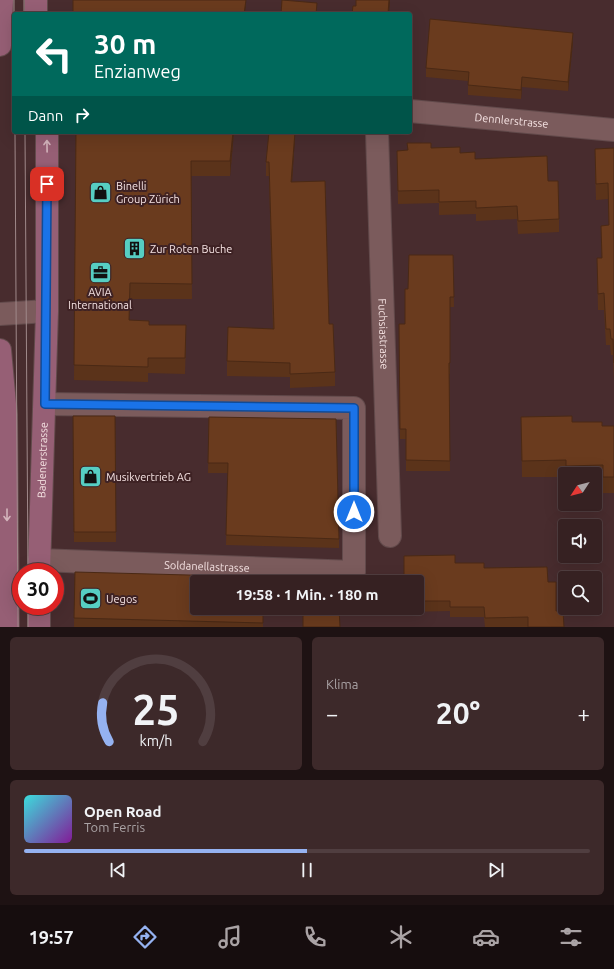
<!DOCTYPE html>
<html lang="de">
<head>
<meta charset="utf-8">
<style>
  :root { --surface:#362122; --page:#3d292a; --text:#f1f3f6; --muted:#aaa3a5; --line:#503e40; --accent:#95b2f1 }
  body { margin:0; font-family:Ubuntu,sans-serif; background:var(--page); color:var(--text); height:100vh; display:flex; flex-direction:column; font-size:15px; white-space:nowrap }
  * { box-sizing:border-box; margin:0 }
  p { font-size:13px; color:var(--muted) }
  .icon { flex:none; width:22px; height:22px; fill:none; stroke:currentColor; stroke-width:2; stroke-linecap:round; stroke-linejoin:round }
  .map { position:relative; height:627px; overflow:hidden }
  .details { display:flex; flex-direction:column; gap:10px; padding:10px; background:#1e1213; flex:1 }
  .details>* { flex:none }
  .banner { position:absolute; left:12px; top:12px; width:400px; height:122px; border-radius:4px; box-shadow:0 4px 16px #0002,0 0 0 1px var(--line); background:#00695c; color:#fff; overflow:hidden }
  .needle { width:26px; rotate:234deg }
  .controls { position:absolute; left:558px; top:467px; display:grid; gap:8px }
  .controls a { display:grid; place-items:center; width:44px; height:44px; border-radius:4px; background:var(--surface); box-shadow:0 4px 16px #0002,0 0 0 1px var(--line); font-size:20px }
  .speed { position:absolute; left:12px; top:563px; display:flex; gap:8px; font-size:20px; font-weight:700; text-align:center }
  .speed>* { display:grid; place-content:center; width:52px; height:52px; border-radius:50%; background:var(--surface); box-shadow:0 4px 16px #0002,0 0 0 1px var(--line); line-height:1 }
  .speed .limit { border:6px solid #d22; background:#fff; color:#111 }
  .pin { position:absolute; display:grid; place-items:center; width:34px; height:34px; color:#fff; margin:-17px; border-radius:8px; box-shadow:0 2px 6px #0006 }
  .me { position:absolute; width:44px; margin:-22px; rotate:0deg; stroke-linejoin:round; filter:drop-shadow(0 0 3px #0008) }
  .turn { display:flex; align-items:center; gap:14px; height:84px; padding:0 16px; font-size:18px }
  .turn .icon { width:52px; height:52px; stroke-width:2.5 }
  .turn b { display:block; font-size:28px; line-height:34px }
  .then { display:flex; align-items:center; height:38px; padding:0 16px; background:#0003; gap:8px; font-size:15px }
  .big { font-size:30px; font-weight:700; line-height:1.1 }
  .details .card { flex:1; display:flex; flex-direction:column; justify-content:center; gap:6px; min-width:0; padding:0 14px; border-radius:6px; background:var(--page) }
  .details .dial { align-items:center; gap:0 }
  .dial svg { height:104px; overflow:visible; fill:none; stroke:var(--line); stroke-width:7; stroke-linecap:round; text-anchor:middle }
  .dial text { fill:var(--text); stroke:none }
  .song { display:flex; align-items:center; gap:12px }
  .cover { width:48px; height:48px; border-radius:6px; background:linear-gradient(135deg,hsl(180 70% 55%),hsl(290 70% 35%)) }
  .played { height:4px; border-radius:2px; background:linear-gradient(90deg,var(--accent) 50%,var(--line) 50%) }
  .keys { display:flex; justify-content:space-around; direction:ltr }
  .heat { display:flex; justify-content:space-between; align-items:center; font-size:22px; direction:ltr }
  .details .tiles { flex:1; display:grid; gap:10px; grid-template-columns:1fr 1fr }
  .card:last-child { grid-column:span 2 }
  .trip { position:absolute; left:190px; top:575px; width:234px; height:40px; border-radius:4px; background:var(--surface); box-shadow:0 4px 16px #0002,0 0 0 1px var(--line); font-weight:700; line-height:40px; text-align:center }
  .dock { display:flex; height:64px; justify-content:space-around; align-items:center; background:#160d0e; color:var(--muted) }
  .dock .icon { width:28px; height:28px }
  .dock .on { color:var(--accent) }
  .dock b { font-size:18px; color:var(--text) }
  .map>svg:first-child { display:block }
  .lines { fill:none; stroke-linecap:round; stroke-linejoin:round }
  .street-casing { stroke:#624a4b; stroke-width:24 }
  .secondary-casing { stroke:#624a4b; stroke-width:24 }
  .street { stroke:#7b5b5c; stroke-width:22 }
  .secondary { stroke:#965f75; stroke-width:22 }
  .tram { stroke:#a0898a; stroke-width:1 }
  .wall { fill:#5b331a }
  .shaded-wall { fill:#4a2915 }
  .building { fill:#6a3b1e; stroke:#4a2915 }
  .oneway { stroke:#d4b4bc }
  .route-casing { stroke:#114b97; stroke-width:10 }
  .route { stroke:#1a73e8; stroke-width:7 }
  .labels { text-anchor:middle; stroke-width:4; stroke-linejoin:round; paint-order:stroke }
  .street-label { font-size:11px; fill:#f5e2e2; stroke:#3e2224 }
  .poi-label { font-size:11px; fill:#f5e2e2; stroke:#3e2224; text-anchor:start }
</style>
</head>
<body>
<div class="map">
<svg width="614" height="627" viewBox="0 0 614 627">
  <rect width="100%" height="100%" fill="#482c2e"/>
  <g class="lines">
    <defs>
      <g id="street">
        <path id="s1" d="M410 111 614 130"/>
        <path id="s2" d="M377 132 390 536"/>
        <path d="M0 314 47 311"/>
        <path id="s3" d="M39 560 354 572V408L45 404"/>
      </g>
      <g id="secondary">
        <path d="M36 0V14"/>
        <path d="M0 45 2 0"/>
        <path d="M0 350 6 415 8 627"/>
        <path id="s4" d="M39 572 47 311V132"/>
        <path d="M39 627V606"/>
      </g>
    </defs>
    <use href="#street" class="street-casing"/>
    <use href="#secondary" class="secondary-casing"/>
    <use href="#street" class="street"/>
    <use href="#secondary" class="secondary"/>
    <path class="tram" d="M14 0V14
      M24 0V14
      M15 132 18 627
      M25 132 28 572
      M28 627V606"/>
  </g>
  <path class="wall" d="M573 42 568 91 522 87 521 99 468 95V81L426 77V68Z
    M76 132H234L230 176H191L192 299H130L129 320 149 325 186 340 185 374 148 373V382L74 380Z
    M295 132 292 182 329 324 335 372V386L290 388V377L227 376V361L273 329 269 176H266V162Z
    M431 148 460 153 475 159 548 181 559 219V232L518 234 517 219 476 221V214L439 215V203L398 204 397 151Z
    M614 148V380L613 355H611L610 345H606L604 310H598L597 258H602L601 226 609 225 608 199 596 200 595 166V149Z
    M453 255 454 307H450V374H449L450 471H406V439H400L399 324H405L408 289Z
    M73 416H115L116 542H74Z
    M209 417 339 539V548L226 545 228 473H208Z
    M521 417 602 426H614V493H603V482H595V474H565V477H522Z
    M455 563 484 568 548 582 556 611 564 627H485L484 617H450V611L404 612V608H417V582Z
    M75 572 197 608H263V627H74Z"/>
  <path class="shaded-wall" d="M246 0 245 14H244Z
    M389 0H390L389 14H388Z
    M573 33V42L568 91V82Z
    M522 77V87L521 99V90Z
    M233 132H234L230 176V161Z
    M295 132V138L291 196V182Z"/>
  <path class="building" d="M73 0H246L244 14H73Z
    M282 0 317 3 316 14H281Z
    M356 0H389L388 14H352L353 6H356Z
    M430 19 573 33 568 82 522 77 521 90 468 85 469 72 426 68Z
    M76 132H233L230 161H191L192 284 130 283 129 320 149 321V325H186L185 358H148V367L74 365Z
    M269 132H295L291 182 325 181 329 324H333L335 372 290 374V363L227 361 228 327 274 329 269 162H266Z
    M407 143H431V148L460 147V153L475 152V159L547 156 548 181H558L559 219 518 221 517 206 476 208V201L439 202V190L398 191 397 151 408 150Z
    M614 148V363L613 339H611L610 329H606L604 293 598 294 597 258H602L601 226 609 225 608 183 596 184 595 149Z
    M409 255H453L454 297H450V363H449L450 461 406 460V429H400L399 324H405V289H408Z
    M73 416H115L116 532H74Z
    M572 416V422H602V426H614V477H603V465L566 466V460L522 461 521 417Z
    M209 417 336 419 339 539 226 535 228 463H208Z
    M455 555V563H484V568L547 567 548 582H556V611H563L564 627H528V617L485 618 484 607H450V601H417V582H404V556Z
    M75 572 264 577V582H197V608H263V623L74 618Z
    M304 579H339V582H304Z
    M303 608H339L340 627H303Z"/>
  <defs><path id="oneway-shaft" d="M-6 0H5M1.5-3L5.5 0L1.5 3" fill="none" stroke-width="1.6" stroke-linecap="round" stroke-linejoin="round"/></defs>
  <g class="oneway">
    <use href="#oneway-shaft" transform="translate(47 146) rotate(-91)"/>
    <use href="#oneway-shaft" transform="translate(7 515) rotate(90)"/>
  </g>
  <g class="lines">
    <defs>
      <path id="route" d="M47 184 45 404 354 408V512"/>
    </defs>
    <use href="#route" class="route-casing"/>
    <use href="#route" class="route"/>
  </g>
  <defs>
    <symbol id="shop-square" viewBox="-11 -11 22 22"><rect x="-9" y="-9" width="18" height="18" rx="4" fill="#56cec3" stroke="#3e2224"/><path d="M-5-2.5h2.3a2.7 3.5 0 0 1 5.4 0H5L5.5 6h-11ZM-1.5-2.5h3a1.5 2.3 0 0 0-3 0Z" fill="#111"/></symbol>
    <symbol id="building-square" viewBox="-11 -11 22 22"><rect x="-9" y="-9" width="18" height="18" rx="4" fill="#56cec3" stroke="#3e2224"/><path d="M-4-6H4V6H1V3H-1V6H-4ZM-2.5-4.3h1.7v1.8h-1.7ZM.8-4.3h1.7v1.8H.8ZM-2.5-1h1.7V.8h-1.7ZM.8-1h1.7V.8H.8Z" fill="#111"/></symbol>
    <symbol id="office-square" viewBox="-11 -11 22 22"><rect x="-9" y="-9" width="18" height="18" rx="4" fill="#56cec3" stroke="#3e2224"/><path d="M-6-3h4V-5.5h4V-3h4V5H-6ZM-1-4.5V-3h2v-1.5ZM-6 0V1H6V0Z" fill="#111"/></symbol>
    <symbol id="stadium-square" viewBox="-11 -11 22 22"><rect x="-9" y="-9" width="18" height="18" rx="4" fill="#56cec3" stroke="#3e2224"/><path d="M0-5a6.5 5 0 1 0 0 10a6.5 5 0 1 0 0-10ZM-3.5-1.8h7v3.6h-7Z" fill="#111"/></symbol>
  </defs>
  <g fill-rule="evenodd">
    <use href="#shop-square" x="88" y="180" width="25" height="25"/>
    <use href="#building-square" x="122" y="236" width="25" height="25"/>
    <use href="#office-square" x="88" y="260" width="25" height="25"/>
    <use href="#shop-square" x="78" y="464" width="25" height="25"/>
    <use href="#stadium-square" x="78" y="586" width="25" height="25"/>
  </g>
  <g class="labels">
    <g class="street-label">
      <text dy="4" stroke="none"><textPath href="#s1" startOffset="102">Dennlerstrasse</textPath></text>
      <text dy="4" stroke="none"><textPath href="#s2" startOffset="202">Fuchsiastrasse</textPath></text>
      <text dy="4" stroke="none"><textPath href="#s4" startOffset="112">Badenerstrasse</textPath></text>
      <text dy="4" stroke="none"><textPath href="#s3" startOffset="168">Soldanellastrasse</textPath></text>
    </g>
    <g class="poi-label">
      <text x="116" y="190">Binelli<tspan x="116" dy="13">Group Zürich</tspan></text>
      <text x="150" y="253">Zur Roten Buche</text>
      <text x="100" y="296" text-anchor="middle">AVIA<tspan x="100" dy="13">International</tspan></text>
      <text x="106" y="481">Musikvertrieb AG</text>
      <text x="106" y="603">Uegos</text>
    </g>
  </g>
</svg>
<div class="controls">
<a><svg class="needle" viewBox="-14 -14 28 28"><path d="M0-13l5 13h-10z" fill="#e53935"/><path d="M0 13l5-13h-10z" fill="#aaa3a5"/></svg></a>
<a><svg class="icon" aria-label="sound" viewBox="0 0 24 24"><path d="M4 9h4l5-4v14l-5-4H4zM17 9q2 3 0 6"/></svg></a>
<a><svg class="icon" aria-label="search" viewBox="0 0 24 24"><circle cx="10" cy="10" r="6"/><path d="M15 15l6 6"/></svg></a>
</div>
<div class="speed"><div class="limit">30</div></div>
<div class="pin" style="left:47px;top:184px;background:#d93025"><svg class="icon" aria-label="arrive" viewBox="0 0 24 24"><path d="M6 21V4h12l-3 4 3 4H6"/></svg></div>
<svg class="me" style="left:354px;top:512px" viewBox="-20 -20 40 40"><circle r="17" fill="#1a73e8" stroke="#fff" stroke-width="3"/><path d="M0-11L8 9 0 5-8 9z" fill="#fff"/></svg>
<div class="trip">19:58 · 1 Min. · 180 m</div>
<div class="banner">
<div class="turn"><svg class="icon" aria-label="left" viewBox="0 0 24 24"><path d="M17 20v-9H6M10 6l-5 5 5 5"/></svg><div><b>30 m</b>Enzianweg</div></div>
<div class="then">Dann<svg class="icon" aria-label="right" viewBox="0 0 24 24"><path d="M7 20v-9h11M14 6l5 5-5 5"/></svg></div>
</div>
</div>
<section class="details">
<div class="tiles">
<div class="card dial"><svg viewBox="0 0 100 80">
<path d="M14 69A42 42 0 1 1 86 69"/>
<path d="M14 69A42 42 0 0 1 9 39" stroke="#95b2f1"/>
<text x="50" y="56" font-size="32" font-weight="700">25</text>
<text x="50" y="72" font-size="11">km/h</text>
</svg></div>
<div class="card"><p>Klima</p>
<div class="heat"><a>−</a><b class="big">20°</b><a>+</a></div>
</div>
<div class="card">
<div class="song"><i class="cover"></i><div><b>Open Road</b><p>Tom Ferris</p></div></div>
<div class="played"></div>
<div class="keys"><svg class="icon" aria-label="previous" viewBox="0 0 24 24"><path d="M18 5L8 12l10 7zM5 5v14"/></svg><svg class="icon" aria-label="pause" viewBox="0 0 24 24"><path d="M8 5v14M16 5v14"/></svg><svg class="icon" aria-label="next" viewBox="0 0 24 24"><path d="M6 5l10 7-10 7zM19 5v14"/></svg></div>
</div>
</div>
</section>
<nav class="dock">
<b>19:57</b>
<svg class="icon on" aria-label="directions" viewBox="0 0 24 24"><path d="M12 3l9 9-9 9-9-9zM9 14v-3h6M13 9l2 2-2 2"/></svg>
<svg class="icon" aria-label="music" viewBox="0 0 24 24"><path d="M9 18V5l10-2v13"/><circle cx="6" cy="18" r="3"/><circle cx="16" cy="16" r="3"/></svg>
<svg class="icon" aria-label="phone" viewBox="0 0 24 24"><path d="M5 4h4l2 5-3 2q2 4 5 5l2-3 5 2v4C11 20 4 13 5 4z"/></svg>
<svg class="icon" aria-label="climate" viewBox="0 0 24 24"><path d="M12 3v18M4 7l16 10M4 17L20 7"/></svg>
<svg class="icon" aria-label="car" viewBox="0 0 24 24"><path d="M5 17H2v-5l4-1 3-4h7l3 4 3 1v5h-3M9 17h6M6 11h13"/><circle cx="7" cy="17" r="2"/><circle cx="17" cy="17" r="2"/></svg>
<svg class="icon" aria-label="filters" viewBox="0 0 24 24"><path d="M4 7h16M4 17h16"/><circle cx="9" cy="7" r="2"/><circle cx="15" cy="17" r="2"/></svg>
</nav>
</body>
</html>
